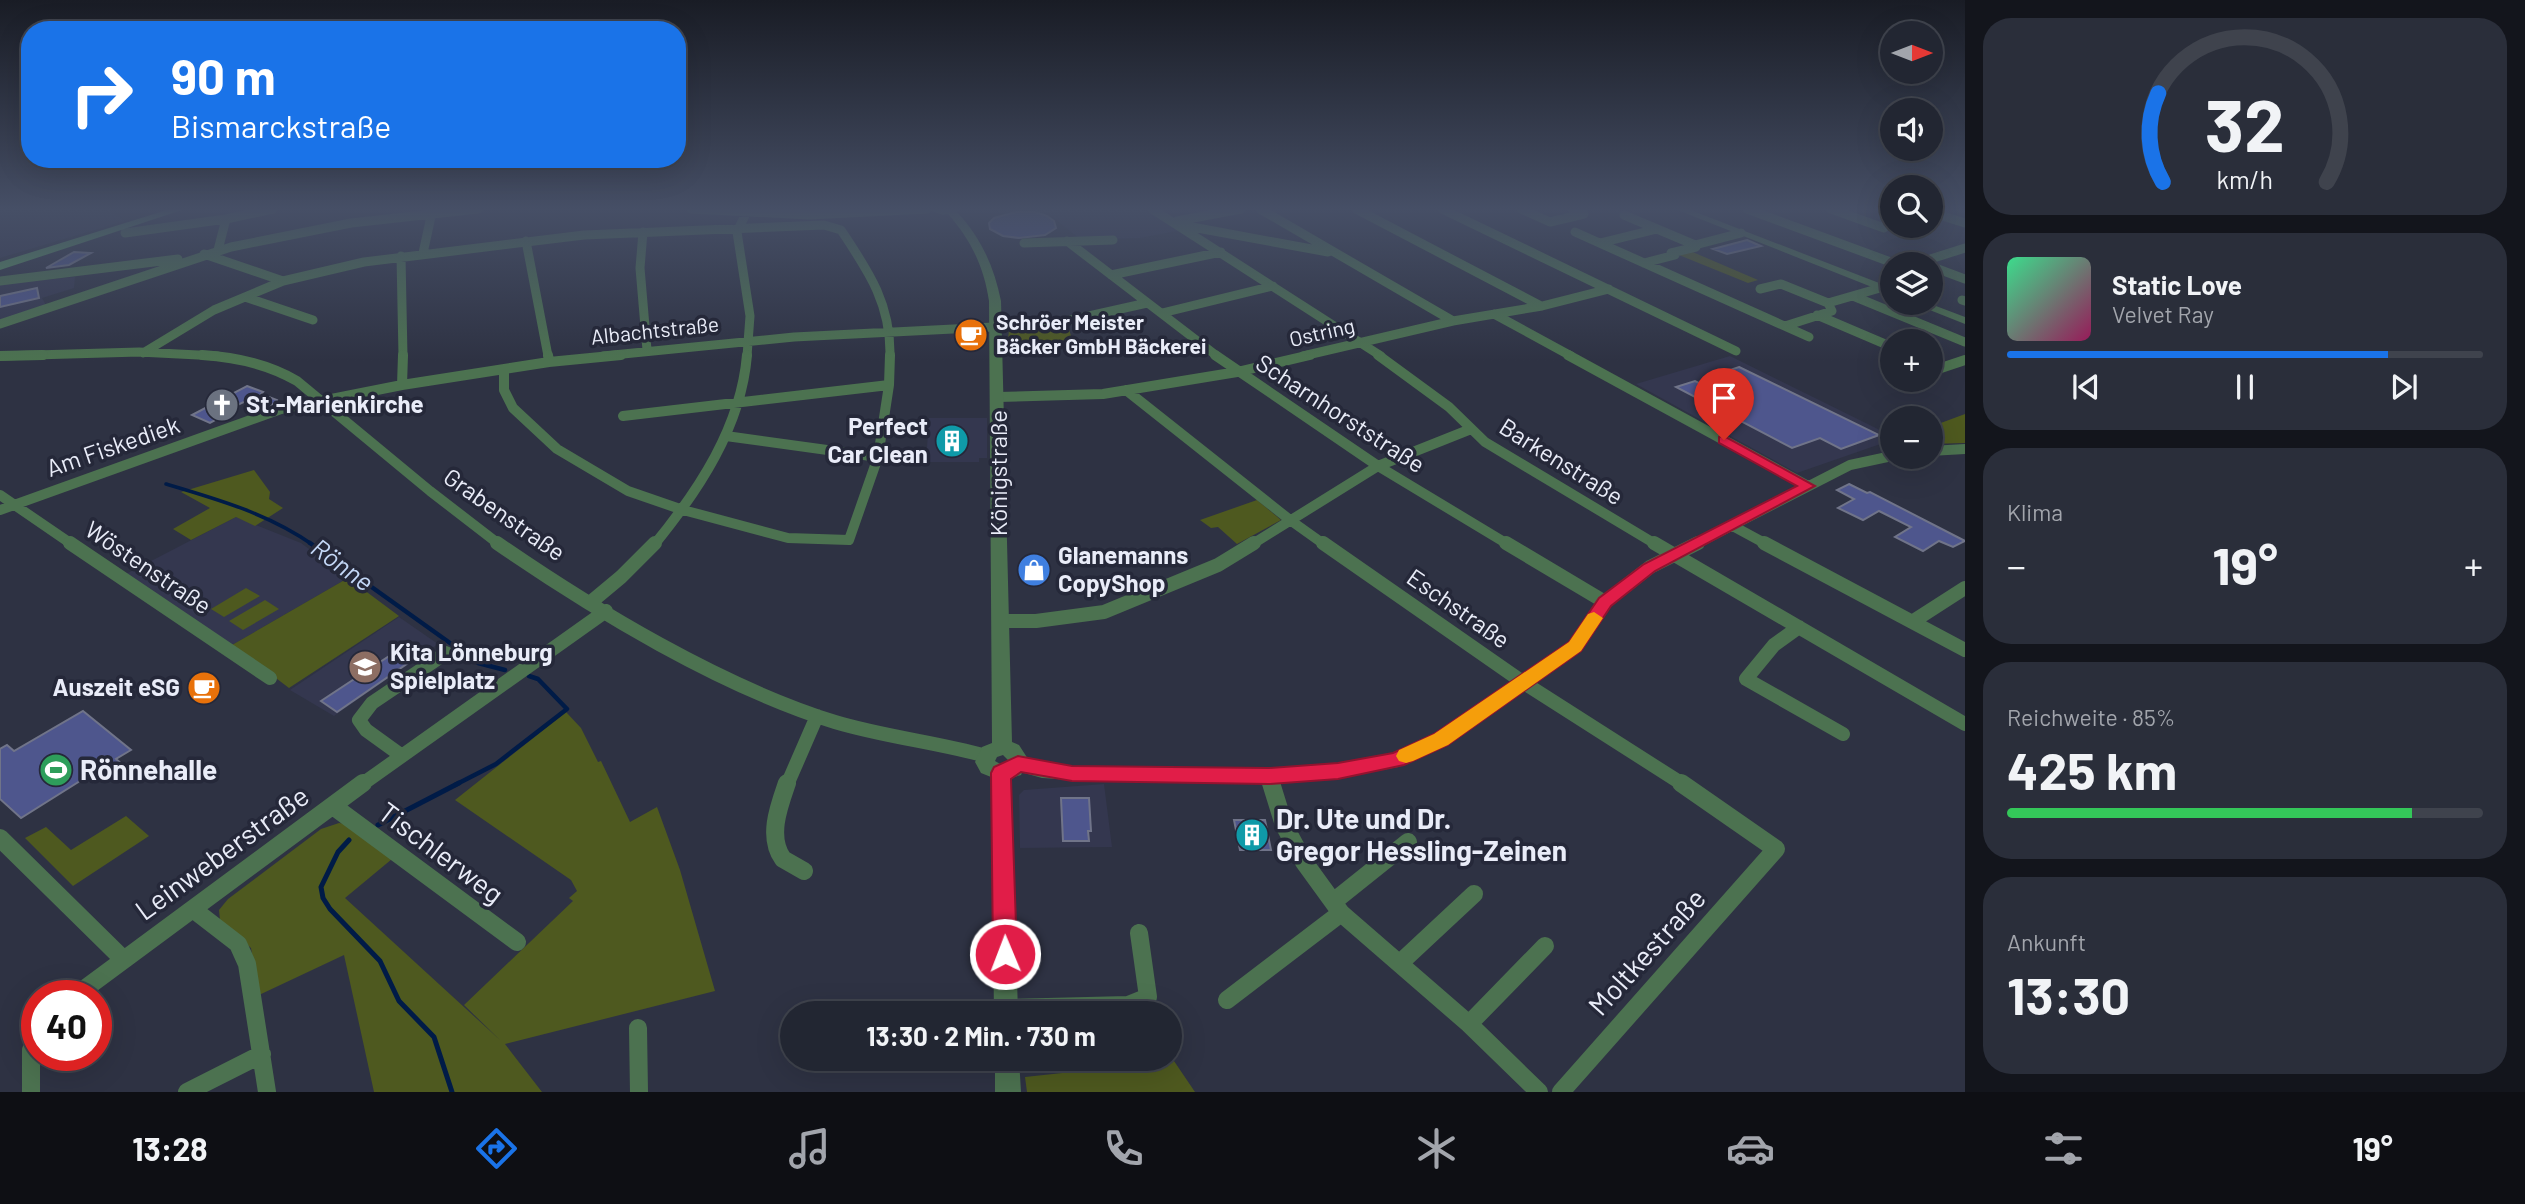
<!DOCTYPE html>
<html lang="de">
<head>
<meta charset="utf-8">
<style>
  :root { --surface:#222632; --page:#2a2e3a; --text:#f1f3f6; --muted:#a2a5ac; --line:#3f434d; --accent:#1a73e8 }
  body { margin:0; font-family:Barlow,sans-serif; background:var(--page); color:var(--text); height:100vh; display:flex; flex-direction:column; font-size:26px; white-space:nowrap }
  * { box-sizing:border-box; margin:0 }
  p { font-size:23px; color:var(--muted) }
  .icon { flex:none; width:38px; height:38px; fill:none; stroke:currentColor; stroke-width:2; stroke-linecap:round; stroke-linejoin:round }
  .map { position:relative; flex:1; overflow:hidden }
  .sheet { display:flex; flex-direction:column; gap:18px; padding:18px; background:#13151c; width:560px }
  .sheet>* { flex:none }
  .hud { position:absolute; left:21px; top:21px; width:665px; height:147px; border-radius:28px; box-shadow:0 7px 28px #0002,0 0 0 2px var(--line); background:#1a73e8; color:#fff; overflow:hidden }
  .needle { width:46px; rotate:90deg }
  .tools { position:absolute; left:1880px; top:21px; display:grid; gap:14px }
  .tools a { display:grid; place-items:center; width:63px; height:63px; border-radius:50%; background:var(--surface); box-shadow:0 7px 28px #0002,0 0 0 2px var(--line); font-size:35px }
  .speed { position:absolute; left:21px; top:980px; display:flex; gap:14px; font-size:35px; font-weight:700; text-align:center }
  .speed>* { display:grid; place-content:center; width:91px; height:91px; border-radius:50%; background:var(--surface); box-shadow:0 7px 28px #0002,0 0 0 2px var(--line); line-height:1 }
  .speed .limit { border:10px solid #d22; background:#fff; color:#111 }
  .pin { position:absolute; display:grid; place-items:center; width:60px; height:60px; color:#fff; margin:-72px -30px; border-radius:50% 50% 50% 0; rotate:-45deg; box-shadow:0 0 7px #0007 }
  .pin .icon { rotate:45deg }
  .me { position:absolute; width:77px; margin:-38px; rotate:359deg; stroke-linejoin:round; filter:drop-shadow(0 0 5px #0008) }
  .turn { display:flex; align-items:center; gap:24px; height:147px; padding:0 35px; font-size:32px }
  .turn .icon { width:91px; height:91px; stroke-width:2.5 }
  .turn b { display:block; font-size:49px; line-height:60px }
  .big { font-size:52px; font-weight:700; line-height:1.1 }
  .sheet .card { flex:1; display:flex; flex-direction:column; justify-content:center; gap:10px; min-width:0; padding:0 24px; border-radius:28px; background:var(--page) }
  .sheet .dial { align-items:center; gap:0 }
  .dial svg { height:182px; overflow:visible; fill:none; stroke:var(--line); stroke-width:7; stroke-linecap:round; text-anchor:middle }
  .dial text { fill:var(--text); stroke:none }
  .song { display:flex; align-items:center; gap:21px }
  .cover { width:84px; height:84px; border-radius:10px; background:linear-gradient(135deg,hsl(150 70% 55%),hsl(330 70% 35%)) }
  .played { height:7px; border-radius:4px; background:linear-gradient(90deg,var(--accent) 80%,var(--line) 80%) }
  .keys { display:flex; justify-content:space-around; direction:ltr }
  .heat { display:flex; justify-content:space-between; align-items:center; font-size:38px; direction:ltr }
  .charge { height:10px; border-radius:5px; background:linear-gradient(90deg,#34c759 85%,var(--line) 0) }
  .trip { position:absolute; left:780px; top:1001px; width:402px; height:70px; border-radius:35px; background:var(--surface); box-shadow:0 7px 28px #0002,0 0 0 2px var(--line); font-weight:700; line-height:70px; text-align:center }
  .tabs { display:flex; height:112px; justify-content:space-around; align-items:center; background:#0e0f14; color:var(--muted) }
  .tabs .icon { width:49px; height:49px }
  .tabs .current { color:var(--accent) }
  .tabs b { font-size:32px; color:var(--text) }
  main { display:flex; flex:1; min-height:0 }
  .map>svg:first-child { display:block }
  .built { fill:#34374f }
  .green { fill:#4e591f }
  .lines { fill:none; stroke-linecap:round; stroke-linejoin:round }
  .stream-far2 { stroke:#001b47; stroke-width:3.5 }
  .stream-far1 { stroke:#001b47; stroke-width:4.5 }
  .stream { stroke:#001b47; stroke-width:5 }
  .building { fill:#4e568d; stroke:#707489; stroke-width:2 }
  .minor-far3 { stroke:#4c7250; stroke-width:9 }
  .minor-far2 { stroke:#4c7250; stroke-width:10 }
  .minor-far1 { stroke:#4c7250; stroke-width:14 }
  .minor { stroke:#4c7250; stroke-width:18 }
  .tertiary { fill:#4c7250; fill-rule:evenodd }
  .secondary { fill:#57945f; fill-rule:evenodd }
  .route { fill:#e11d48; stroke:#92132f; stroke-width:2 }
  .slow { fill:#f59e0b }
  .labels { text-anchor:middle; stroke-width:7; stroke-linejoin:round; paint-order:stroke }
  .far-poi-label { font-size:21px; font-weight:bold; fill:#e9ecf8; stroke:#252839; text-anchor:start }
  .far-street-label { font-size:21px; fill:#e9ecf8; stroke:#252839 }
  .poi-label { font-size:24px; font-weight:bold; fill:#e9ecf8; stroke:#252839; text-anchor:start }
  .street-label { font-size:24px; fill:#e9ecf8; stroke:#252839 }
  .water-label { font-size:26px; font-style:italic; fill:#c4d8f7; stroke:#252839 }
  .near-poi-label { font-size:28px; font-weight:bold; fill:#e9ecf8; stroke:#252839; text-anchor:start }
  .near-street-label { font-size:28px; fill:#e9ecf8; stroke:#252839 }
</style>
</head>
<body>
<main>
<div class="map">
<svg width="1965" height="1092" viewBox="0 0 1965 1092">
  <rect width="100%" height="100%" fill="#2e3243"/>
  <path class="built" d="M0 209H108L125 221 0 258Z
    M1036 209H1146L1182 230 1140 238 1081 240 1049 214 1036 211Z
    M75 277 74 288 42 298 46 305 0 321V284Z
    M1730 356 1892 436V440L1797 473 1636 384Z
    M929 418H987V458H979V462H926Z
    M236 517 301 543 348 578 232 645 126 574Z
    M399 617 438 644 334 716 290 690Z
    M1104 784 1112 847 1020 848 1019 795 1024 790Z"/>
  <path class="green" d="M1688 250 1758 280 1748 283 1674 253Z
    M1068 326 1072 339 1007 349 1009 330Z
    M1965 414V443L1930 444V427Z
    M254 470 270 492 269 499 283 508 255 526 236 517 191 540 173 529 210 508 181 492Z
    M1257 500 1281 520 1237 544 1218 527 1211 528 1200 520Z
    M348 578 399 616 289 688 232 645Z
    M246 588 260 596 224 617 211 609Z
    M265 600 279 609 243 630 229 621Z
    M566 712 581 728 598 762 601 761 630 822 657 807 680 870 715 991 505 1044 542 1092H374L344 955 259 995 251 948 220 920 219 910 228 899 321 829 339 823 347 824 392 859 345 898 500 1040 464 1005 573 901 569 898 577 891 571 880 455 800Z
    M126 816 149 836 73 886 25 838 46 827 71 850Z
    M1174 1061 1195 1092H1027L1025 1077Z"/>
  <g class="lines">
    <path class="stream-far2" d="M166 484C217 499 269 514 313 545"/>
    <path class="stream-far1" d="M310 543 478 663 505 670
      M455 785 496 764 567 709 538 679 529 676"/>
    <path class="stream" d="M378 825 459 783
      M349 840 338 852 321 887 323 898 330 909 380 961 399 1001 434 1037 452 1092"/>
  </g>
  <path class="building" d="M1016 212H1035L1047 216 1054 221 1056 228 1045 235 1019 238 1003 236 990 229 989 223 994 218Z
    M1747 240 1761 246 1727 254 1713 249Z
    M74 252 91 253 69 265 46 268Z
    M37 288 39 298 0 307V296Z
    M1739 367 1879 435 1841 449 1820 438 1792 448 1676 387 1695 381 1713 390 1739 382 1721 373Z
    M247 386 263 392 261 394 277 400 276 403 267 406 250 399 216 415 221 417 210 423 192 415Z
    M1849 484 1867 493 1870 492 1965 541 1953 547 1939 541 1923 551 1895 537 1911 527 1879 511 1863 520 1838 508 1854 499 1837 490Z
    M409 643 424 652 337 712 321 701Z
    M83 711 131 750 116 759 122 764 94 782 88 776 21 818 0 799V749L7 745 14 751Z
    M1061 798H1089L1091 831H1088L1089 841H1063Z
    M1234 820H1265L1271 850H1240Z"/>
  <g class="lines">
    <path class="minor-far3" d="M691 209 809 215 927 209
      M1152 209 1381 356
      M1260 209 1453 321
      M1356 209 1541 306
      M1442 209 1736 351
      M1521 209 1550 222 1584 214 1572 209
      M1747 209 1896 264
      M1831 209 1884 228
      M1930 212 1965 223
      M1624 215 1695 245 1741 233
      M1177 221 1241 209
      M1184 228 1192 227 1328 252
      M643 232 640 268 647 350
      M1575 232 1809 337
      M125 233 226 219 273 209
      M526 241 548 356
      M1067 241 1217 356
      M1024 243 1113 240
      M1600 243 1657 229
      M218 250 226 219
      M423 253 432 212
      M204 254 283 281
      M401 256 403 356
      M1921 262 1965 248
      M1644 263 1675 255 1671 253 1696 247 1695 245
      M1930 266 1965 279
      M1111 275 1221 252
      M0 281 178 259
      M1760 289 1781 284 1828 303
      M1853 296 1965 342
      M245 297 313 320
      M1962 300 1965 301
      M1162 313 1273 286
      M1494 314 1571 356
      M1817 315 1892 347
      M0 324 231 247 351 223 478 209
      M1785 326 1832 311 1828 303 1880 288
      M143 353 214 310 283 281 364 262 584 235 824 225 841 230C869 272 891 304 890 356
      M0 356 139 352 218 356
      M603 356 794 337 1053 324 1147 303
      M747 356 750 316 737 232 748 209
      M1303 356 1453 321 1542 306 1609 289"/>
    <path class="minor-far2" d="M202 355C235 357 268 364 297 381L430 491 500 545
      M548 355 549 362
      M1215 355 1378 466 1509 545
      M1378 355 1449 407 1485 442 1657 545
      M1568 355 1808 486
      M0 356 43 355
      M1930 363 1941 368 1965 360
      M504 369V390L513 408 557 449 628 491 683 510 788 538 849 540 878 457 889 385 890 355
      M402 385 403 355
      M1126 390 1290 520 1325 545
      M998 397 1103 394 1237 372 1310 355
      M623 416 889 385
      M726 436 878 457
      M1930 451 1965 449
      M0 495 73 545
      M0 510 281 409 402 385 549 362 621 355
      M1731 525 1768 545
      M654 545C699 490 741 427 747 355
      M1251 545 1378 466 1471 429
      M1694 545 1850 465 1892 456"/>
    <path class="minor-far1" d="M70 543 270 678
      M497 543C594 610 722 687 835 722 885 737 936 742 986 756
      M1323 543 1524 683 1684 785
      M1506 543 1605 602
      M1654 543 1965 724
      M1764 543 1965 650
      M591 602 621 577 655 543
      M1000 621H1036L1104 612 1218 565 1254 543
      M1912 622 1965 588
      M1799 627 1774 645 1746 679 1843 734
      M402 756 366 730 359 720 372 703 446 653
      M1018 764 1043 771 1072 773 1269 776 1338 771 1397 760 1441 739 1575 646 1605 602 1650 567 1698 543
      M1269 776 1272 785
      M361 785 606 611
      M787 785 817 716"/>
    <path class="minor" d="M787 783C779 806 767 837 783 859L804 871
      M1271 783 1284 825 1304 862 1341 913 1469 1024 1539 1092
      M333 806 517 942
      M0 838 124 960
      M1333 902 1408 842
      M194 910 238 944 247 964 267 1092
      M1400 963 1474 894
      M75 996 363 783
      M1227 1000 1341 913
      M1006 1008 1128 1005 1148 997 1139 933
      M1469 1024 1545 946
      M638 1028 639 1092
      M31 1092V1050L37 1039
      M187 1092 262 1054
      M1561 1092 1776 849 1681 783"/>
    <path class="tertiary" d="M927 209H962L957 212C981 238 994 266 1001 301L1012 742 1019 745 1028 759 1021 775 1011 778 1018 1013H994L991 777 981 773 975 762 982 747 992 743 989 301C984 267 971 240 948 214L943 215ZM1003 755 1008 760 1006 763 1002 765 995 761 997 757Z
      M1675 209H1688L1892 288V295Z
      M1912 303H1928L1965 317V324Z
      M995 1059H1019L1021 1092H995Z"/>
    <path class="secondary" d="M170 209H185L0 270V262Z"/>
  </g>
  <linearGradient id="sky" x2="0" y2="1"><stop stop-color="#191c25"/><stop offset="0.58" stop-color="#464f66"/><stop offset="1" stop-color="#464f66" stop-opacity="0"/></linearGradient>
  <rect width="1965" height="361" fill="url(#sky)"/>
  <path class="route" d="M1724 436 1815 486 1655 571 1611 606 1581 651 1448 745 1404 765 1338 779 1269 784 1072 781 1021 772 1011 779 1017 954 1013 961 1005 964 997 961 993 954 991 773 994 767 1018 756 1072 766 1269 768 1338 763 1393 753 1434 734 1569 642 1599 598 1644 564 1797 486 1719 443V437Z"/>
  <path class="slow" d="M1594 612 1603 618 1581 651 1448 745 1413 761 1406 763 1399 761 1396 756 1399 750 1434 734 1569 642 1588 614Z"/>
  <defs>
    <symbol id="cafe-disc" viewBox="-11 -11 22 22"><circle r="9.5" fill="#e8710a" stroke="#252839"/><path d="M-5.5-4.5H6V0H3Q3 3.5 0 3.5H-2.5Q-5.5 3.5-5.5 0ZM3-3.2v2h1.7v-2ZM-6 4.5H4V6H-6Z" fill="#fff"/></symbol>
    <symbol id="church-disc" viewBox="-11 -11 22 22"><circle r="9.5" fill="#6b7280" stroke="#252839"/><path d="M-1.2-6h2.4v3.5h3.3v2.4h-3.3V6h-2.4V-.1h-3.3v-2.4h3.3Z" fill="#fff"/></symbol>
    <symbol id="building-disc" viewBox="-11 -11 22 22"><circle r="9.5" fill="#0f9aa8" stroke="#252839"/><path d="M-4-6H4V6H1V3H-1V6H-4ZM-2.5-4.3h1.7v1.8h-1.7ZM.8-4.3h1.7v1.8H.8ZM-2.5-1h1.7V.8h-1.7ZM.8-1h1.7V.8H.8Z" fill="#fff"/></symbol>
    <symbol id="shop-disc" viewBox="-11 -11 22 22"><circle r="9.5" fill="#3f7fe0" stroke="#252839"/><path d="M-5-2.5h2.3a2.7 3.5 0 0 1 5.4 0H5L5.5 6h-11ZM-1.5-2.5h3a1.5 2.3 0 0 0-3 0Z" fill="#fff"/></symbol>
    <symbol id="school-disc" viewBox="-11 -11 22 22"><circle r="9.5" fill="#8d6e63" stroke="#252839"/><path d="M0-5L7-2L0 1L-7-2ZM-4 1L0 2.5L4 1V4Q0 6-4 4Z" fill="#fff"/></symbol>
    <symbol id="stadium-disc" viewBox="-11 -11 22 22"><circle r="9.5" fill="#2e9e5b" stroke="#252839"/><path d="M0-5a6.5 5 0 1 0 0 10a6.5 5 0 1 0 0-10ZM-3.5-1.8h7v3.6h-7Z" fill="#fff"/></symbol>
  </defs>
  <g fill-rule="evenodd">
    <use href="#cafe-disc" x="952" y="316" width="38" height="38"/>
    <use href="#church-disc" x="203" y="386" width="38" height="38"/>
    <use href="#building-disc" x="933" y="422" width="38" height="38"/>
    <use href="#shop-disc" x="1015" y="551" width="38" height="38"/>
    <use href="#school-disc" x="346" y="648" width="38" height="38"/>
    <use href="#cafe-disc" x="185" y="669" width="38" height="38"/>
    <use href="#stadium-disc" x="37" y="751" width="38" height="38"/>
    <use href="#building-disc" x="1233" y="816" width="38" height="38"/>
  </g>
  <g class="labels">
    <g class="far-poi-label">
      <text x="996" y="330">Schröer Meister<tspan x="996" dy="24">Bäcker GmbH Bäckerei</tspan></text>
    </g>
    <g class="far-street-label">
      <text transform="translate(655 331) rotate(-6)" y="7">Albachtstraße</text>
      <text transform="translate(1322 333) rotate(-13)" y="7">Ostring</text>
    </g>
    <g class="poi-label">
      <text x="246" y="413">St.-Marienkirche</text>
      <text x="928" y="435" text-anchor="end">Perfect<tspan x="928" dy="28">Car Clean</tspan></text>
      <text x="1058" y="564">Glanemanns<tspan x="1058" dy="28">CopyShop</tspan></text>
      <text x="390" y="661">Kita Lönneburg<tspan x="390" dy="28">Spielplatz</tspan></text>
      <text x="180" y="696" text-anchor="end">Auszeit eSG</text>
    </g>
    <g class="street-label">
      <text transform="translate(1340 414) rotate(33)" y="8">Scharnhorststraße</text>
      <text transform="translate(113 447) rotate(-19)" y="8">Am Fiskediek</text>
      <text transform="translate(1561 462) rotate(32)" y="8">Barkenstraße</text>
      <text transform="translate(999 473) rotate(-90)" y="8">Königstraße</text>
      <text transform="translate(504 515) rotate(35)" y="8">Grabenstraße</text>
      <text transform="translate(148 568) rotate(34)" y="8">Wöstenstraße</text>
      <text transform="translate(1458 609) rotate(35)" y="8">Eschstraße</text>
    </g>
    <g class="water-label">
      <text transform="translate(342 565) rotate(36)" y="9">Rönne</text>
    </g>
    <g class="near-poi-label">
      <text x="80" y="780">Rönnehalle</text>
      <text x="1276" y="829">Dr. Ute und Dr.<tspan x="1276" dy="32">Gregor Hessling-Zeinen</tspan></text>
    </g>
    <g class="near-street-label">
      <text transform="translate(222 853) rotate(-36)" y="10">Leinweberstraße</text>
      <text transform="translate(441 853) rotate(37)" y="10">Tischlerweg</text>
      <text transform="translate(1647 952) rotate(-48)" y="10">Moltkestraße</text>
    </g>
  </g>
</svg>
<div class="tools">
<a><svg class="needle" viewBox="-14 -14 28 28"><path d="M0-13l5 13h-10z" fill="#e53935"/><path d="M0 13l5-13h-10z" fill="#a2a5ac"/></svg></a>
<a><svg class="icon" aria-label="sound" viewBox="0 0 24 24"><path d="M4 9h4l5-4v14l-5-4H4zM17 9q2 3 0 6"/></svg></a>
<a><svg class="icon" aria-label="search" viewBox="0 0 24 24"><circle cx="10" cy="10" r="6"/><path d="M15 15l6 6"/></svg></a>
<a><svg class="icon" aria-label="layers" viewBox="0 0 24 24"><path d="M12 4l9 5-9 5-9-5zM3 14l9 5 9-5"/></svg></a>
<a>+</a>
<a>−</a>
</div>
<div class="speed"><div class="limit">40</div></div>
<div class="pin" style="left:1724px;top:440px;background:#d93025"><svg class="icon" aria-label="arrive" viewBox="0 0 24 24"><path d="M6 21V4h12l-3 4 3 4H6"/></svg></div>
<svg class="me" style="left:1005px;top:954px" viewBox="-20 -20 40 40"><circle r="17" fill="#e11d48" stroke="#fff" stroke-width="3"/><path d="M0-11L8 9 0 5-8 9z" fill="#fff"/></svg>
<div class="trip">13:30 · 2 Min. · 730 m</div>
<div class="hud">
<div class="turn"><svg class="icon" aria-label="right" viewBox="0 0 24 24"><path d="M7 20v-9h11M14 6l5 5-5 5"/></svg><div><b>90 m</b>Bismarckstraße</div></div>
</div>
</div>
<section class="sheet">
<div class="card dial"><svg viewBox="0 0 100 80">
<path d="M14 69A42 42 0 1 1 86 69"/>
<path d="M14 69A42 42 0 0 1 12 30" stroke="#1a73e8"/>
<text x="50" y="56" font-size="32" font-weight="700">32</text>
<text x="50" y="72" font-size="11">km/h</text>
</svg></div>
<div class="card">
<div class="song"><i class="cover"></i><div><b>Static Love</b><p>Velvet Ray</p></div></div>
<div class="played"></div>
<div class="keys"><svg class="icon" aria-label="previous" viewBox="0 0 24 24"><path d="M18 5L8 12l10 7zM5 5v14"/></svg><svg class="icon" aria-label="pause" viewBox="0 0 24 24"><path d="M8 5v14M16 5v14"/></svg><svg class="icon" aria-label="next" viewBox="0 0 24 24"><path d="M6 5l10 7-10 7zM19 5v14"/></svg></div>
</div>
<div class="card"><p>Klima</p>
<div class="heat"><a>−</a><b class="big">19°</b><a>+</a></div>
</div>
<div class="card"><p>Reichweite · 85%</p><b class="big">425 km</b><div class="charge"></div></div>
<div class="card"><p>Ankunft</p><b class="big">13:30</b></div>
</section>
</main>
<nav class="tabs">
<b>13:28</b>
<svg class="icon current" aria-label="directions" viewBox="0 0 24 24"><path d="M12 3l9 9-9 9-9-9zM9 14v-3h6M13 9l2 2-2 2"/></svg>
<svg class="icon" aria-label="music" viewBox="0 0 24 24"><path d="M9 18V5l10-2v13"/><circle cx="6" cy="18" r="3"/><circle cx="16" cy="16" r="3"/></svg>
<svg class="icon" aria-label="phone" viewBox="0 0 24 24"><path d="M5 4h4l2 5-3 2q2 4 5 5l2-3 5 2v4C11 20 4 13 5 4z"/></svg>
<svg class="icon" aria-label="climate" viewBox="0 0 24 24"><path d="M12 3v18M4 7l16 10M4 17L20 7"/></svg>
<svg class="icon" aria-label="car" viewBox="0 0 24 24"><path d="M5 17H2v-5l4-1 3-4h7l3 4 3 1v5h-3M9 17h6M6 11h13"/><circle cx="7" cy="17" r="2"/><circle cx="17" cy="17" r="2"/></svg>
<svg class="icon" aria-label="filters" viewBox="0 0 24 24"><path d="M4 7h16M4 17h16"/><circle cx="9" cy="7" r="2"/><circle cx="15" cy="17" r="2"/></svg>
<b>19°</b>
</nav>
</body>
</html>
